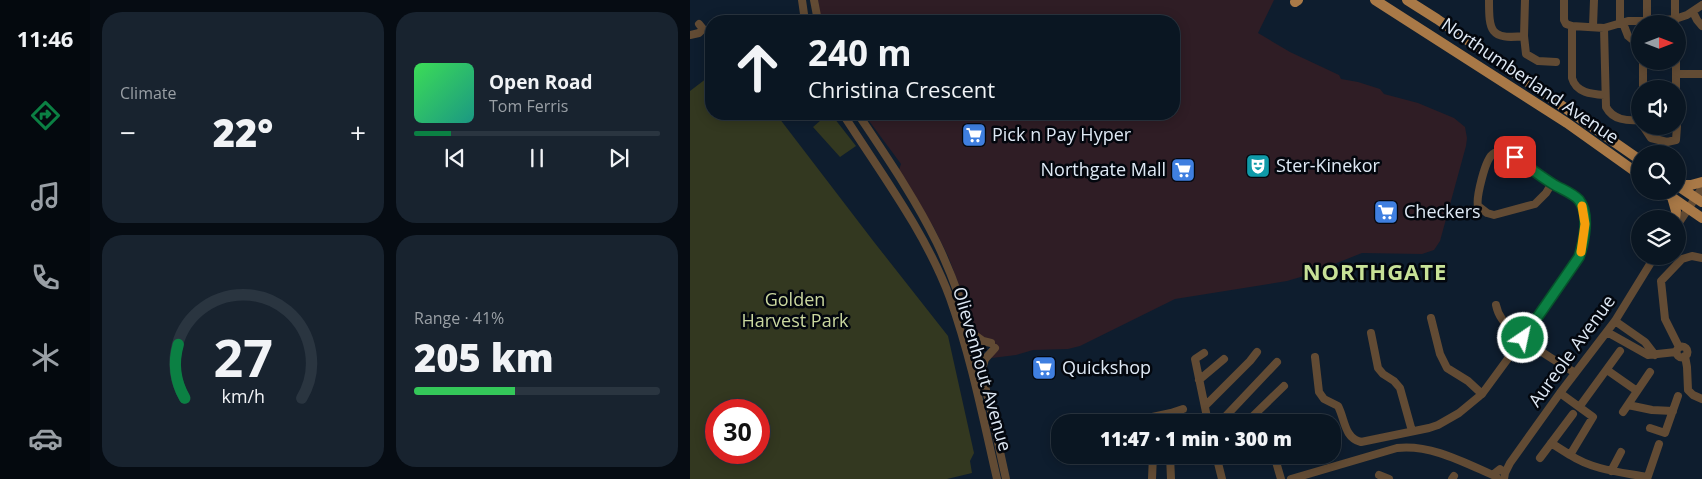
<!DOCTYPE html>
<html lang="en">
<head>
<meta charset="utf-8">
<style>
  :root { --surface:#0a1622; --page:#18232f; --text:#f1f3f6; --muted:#999fa5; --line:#2a3540; --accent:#0b8043 }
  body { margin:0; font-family:"Open Sans",sans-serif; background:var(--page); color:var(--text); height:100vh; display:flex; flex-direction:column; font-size:19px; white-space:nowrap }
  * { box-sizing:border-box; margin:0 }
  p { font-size:16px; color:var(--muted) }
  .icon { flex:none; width:28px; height:28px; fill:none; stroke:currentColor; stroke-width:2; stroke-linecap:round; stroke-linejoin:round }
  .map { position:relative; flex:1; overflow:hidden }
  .panel { display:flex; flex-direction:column; gap:12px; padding:12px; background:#060c13; width:600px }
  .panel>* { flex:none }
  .top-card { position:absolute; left:15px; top:15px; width:475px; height:105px; border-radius:20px; box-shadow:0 2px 12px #0003,0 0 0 1px var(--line); background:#0a1622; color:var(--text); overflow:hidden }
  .needle { width:32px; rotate:90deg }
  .buttons { position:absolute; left:941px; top:15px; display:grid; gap:10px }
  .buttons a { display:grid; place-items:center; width:55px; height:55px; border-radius:50%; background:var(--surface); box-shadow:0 2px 12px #0003,0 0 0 1px var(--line); font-size:25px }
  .speed { position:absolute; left:15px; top:399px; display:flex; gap:10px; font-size:25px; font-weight:700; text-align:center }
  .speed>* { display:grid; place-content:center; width:65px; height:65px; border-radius:50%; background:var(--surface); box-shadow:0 2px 12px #0003,0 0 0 1px var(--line); line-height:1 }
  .speed .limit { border:8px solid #d22; background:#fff; color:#111 }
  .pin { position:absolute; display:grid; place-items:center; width:42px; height:42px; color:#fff; margin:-21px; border-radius:10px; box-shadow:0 2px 8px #0006 }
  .me { position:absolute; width:55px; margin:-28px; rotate:34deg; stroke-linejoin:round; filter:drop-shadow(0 0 4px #0008) }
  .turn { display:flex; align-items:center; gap:18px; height:105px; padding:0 20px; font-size:22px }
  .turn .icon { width:65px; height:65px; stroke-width:2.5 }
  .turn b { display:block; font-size:35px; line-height:42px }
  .big { font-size:38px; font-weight:800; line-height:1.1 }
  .panel .card { flex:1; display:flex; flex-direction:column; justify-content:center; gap:8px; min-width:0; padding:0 18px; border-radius:20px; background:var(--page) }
  .panel .dial { align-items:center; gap:0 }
  .dial svg { height:130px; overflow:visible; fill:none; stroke:var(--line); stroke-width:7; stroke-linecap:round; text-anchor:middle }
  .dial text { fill:var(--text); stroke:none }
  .song { display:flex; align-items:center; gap:15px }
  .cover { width:60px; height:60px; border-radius:8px; background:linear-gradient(135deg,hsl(130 70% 55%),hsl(170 70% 35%)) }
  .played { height:5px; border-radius:2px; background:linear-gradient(90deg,var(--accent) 15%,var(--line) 15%) }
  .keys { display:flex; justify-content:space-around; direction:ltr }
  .heat { display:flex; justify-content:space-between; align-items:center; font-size:28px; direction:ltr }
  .charge { height:8px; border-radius:4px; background:linear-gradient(90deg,#34c759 41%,var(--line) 0) }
  .panel .tiles { flex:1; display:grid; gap:12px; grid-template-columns:repeat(2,1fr) }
  .trip { position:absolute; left:361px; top:414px; width:290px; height:50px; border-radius:20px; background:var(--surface); box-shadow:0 2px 12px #0003,0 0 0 1px var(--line); font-weight:800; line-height:50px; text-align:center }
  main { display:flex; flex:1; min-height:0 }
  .tab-bar { display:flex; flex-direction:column; width:90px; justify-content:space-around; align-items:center; background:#04090e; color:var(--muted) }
  .tab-bar .icon { width:35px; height:35px }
  .tab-bar .selected { color:var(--accent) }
  .tab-bar b { font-size:22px; color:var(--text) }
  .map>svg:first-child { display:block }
  .commercial { fill:#2f1d25 }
  .green { fill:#333820; fill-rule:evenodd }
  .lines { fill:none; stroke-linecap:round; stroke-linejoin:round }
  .minor { stroke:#624b34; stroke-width:8 }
  .major { stroke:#a97947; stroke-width:10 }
  .route-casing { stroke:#07532c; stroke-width:12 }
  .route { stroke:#0b8043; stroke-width:9 }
  .slow { stroke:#f59e0b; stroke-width:9 }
  .labels { text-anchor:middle; stroke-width:5; stroke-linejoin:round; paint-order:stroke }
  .street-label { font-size:18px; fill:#dfe9f5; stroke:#03070e }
  .poi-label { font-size:18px; fill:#dfe9f5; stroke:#03070e; text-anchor:start }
  .park-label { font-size:18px; fill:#cad79f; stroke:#03070e }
  .district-label { font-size:22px; font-weight:bold; letter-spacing:1px; fill:#c7e197; stroke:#03070e }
</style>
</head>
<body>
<main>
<nav class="tab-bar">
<b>11:46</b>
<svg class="icon selected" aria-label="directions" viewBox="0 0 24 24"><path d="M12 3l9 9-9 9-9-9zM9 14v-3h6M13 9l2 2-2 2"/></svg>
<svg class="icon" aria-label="music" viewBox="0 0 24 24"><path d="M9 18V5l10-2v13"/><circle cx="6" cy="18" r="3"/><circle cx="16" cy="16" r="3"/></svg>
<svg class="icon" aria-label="phone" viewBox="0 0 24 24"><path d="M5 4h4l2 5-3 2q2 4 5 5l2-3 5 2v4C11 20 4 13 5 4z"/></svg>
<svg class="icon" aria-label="climate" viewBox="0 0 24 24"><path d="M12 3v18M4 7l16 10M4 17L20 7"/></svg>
<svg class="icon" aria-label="car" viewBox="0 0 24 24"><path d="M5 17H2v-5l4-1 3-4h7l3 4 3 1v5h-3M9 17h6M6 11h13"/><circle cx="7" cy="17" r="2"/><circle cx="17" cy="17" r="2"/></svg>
</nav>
<section class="panel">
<div class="tiles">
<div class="card"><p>Climate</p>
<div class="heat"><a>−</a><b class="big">22°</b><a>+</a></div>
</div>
<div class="card">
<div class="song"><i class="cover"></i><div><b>Open Road</b><p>Tom Ferris</p></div></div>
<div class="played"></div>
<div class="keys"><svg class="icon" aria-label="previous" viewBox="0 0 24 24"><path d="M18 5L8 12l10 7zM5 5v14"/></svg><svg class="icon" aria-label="pause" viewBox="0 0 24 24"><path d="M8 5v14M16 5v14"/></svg><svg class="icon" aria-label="next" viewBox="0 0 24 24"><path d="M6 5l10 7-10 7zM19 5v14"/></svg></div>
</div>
<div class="card dial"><svg viewBox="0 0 100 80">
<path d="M14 69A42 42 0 1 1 86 69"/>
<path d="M14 69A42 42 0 0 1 10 36" stroke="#0b8043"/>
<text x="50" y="56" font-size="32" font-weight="700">27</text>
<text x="50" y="72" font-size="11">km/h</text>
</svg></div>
<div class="card"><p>Range · 41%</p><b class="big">205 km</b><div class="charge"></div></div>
</div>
</section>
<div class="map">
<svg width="1012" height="479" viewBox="0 0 1012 479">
  <rect width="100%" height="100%" fill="#0e1d2e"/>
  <path class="commercial" d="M128 0H584L568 33 600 52 649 75 651 79 668 82 690 89 694 94 728 103 764 118 775 127 777 138 776 146 750 241 744 250 732 254 672 253 614 276 597 281 485 299 390 346 378 349 343 350 326 355 302 358 301 341 294 340 287 333 258 256 243 226 235 216 209 170 211 164 174 114H484V21H131Z"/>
  <path class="green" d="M21 75V114H86L184 242 258 336 284 453 280 461 282 473 257 479H0V91ZM26 410H69V452H26Z
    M138 114H141L166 146 150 157 123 127Z"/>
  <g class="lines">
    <path class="minor" d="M112 0 115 21
      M124 0 128 21
      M799 0C799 31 800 40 834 36
      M835 0 834 36 836 54 848 61 866 62
      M874 0V20L876 24 882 26 914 28 938 21H965L985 19 997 15 1012 5
      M985 0V22
      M1003 12 1007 20 1012 26
      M957 21V0
      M933 23 938 36 950 46
      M930 24V0
      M882 26V78C886 93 902 94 915 95
      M903 26 904 0
      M914 28 916 107C923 120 937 121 950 120
      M0 35 9 33 13 29 9 24
      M986 61V89
      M986 74H1012
      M953 89V61
      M153 114C190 172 236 233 260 298 281 357 293 418 307 479
      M168 114C196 156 225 198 247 243 283 318 298 398 316 479
      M953 126 961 138 977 142 986 140 987 126
      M988 224 1012 188
      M806 305C807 310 809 315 812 319 823 336 866 361 885 373
      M741 318 750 354 757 368 778 381 792 394
      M925 321 955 342 965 355
      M917 332 958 355 986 352
      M282 333 293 341 301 343
      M681 333 688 368 693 374 704 381 710 388 722 431
      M986.5 352a5.5 5.5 0 1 1 11 0a5.5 5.5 0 1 1-11 0Z
      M989 347 975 319 971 281 992 259 1002 256 1012 258
      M514 353 505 359 518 422
      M995 356 997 367 998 390 1003 395 1012 399
      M625 357 629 392 634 399 648 406C655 419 654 438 671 442L739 428 748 425 769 413 792 394 833 338 889 257 893 242 895 224 894 213 891 203 884 196 818 153C813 151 808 150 803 154 795 159 786 198 788 206L797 213 804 215 845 204 856 193 862 183
      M292 369 295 359 305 348
      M917 370 947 391
      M509 380 534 359
      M938 405 962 410 983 411
      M515 406 560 361 567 352
      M890 406 930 351
      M933 412 960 372
      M439 422 481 413
      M481 422V413L493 409
      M534 422V418L587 362
      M560 422 563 416 594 386
      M960 428 975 433 988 396
      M861 443 880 455 903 417 870 393
      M480 455 481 479
      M526 455 532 479
      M584 455 591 479
      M880 455C903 470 930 472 957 477
      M552 458 567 455
      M850 458 883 414
      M921 471 931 452
      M815 473 820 463 870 393 925 321 965 256
      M689 475 699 479
      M462 479 463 455
      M601 479 707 448C741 444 775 463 805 476
      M762 479 764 476
      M807 479 805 473 810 469 815 473 814 479
      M957 479 969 444"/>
    <path class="major" d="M685 0 877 123 950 175
      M717 0 747 19 950 160
      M605 2 608 0
      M988 185H1001L1012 182
      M988 186 1012 202
      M973 191 1012 218
      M982 197 986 211 985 219"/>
  </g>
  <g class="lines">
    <defs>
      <path id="route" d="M825 157C837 166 850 176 863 184 871 189 883 193 889 200 900 214 894 242 889 257L833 338"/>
    </defs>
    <use href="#route" class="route-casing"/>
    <use href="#route" class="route"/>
    <path class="slow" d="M891 252 895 224 892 206"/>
  </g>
  <defs>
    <symbol id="supermarket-square" viewBox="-11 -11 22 22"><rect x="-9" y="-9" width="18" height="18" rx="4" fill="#3f7fe0" stroke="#03070e"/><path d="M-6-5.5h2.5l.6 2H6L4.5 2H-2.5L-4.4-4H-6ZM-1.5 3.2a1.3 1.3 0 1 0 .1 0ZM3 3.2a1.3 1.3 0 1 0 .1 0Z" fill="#fff"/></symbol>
    <symbol id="theatre-square" viewBox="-11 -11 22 22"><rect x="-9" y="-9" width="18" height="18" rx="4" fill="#0f9aa8" stroke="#03070e"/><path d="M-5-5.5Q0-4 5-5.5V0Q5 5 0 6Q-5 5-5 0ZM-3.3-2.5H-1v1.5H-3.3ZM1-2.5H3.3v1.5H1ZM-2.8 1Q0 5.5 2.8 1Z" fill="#fff"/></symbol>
  </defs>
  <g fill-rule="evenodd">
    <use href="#supermarket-square" x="270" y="121" width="28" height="28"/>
    <use href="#theatre-square" x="554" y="152" width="28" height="28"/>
    <use href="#supermarket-square" x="479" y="156" width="28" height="28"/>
    <use href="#supermarket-square" x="682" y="198" width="28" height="28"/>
    <use href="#supermarket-square" x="340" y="354" width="28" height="28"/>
  </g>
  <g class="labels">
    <g class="street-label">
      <text transform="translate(840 81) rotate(34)" y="6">Northumberland Avenue</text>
      <text transform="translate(882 351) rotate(-54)" y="6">Aureole Avenue</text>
      <text transform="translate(292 369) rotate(74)" y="6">Olievenhout Avenue</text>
    </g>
    <g class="poi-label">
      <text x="302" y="141">Pick n Pay Hyper</text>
      <text x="586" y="172">Ster-Kinekor</text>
      <text x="476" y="176" text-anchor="end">Northgate Mall</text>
      <text x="714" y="218">Checkers</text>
      <text x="372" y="374">Quickshop</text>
    </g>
    <g class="park-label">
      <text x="105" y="306">Golden<tspan x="105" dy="21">Harvest Park</tspan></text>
    </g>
    <g class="district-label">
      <text x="685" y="280">NORTHGATE</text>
    </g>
  </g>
</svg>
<div class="buttons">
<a><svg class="needle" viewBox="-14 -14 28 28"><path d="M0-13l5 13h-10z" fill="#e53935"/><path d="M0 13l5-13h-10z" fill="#999fa5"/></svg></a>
<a><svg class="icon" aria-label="sound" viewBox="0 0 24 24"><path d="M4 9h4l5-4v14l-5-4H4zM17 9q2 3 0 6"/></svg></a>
<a><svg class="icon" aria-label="search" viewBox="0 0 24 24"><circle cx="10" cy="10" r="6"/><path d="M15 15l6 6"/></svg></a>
<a><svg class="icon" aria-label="layers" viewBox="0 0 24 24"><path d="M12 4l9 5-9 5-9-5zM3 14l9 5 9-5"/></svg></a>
</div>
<div class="speed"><div class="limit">30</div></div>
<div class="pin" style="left:825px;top:157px;background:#d93025"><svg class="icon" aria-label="arrive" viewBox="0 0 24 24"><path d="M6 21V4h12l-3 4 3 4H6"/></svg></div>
<svg class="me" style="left:833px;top:338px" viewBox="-20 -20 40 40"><circle r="17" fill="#0b8043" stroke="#fff" stroke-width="3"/><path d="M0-11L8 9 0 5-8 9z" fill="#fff"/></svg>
<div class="trip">11:47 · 1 min · 300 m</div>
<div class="top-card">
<div class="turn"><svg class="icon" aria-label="ahead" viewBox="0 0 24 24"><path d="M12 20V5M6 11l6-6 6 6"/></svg><div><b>240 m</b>Christina Crescent</div></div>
</div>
</div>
</main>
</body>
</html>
